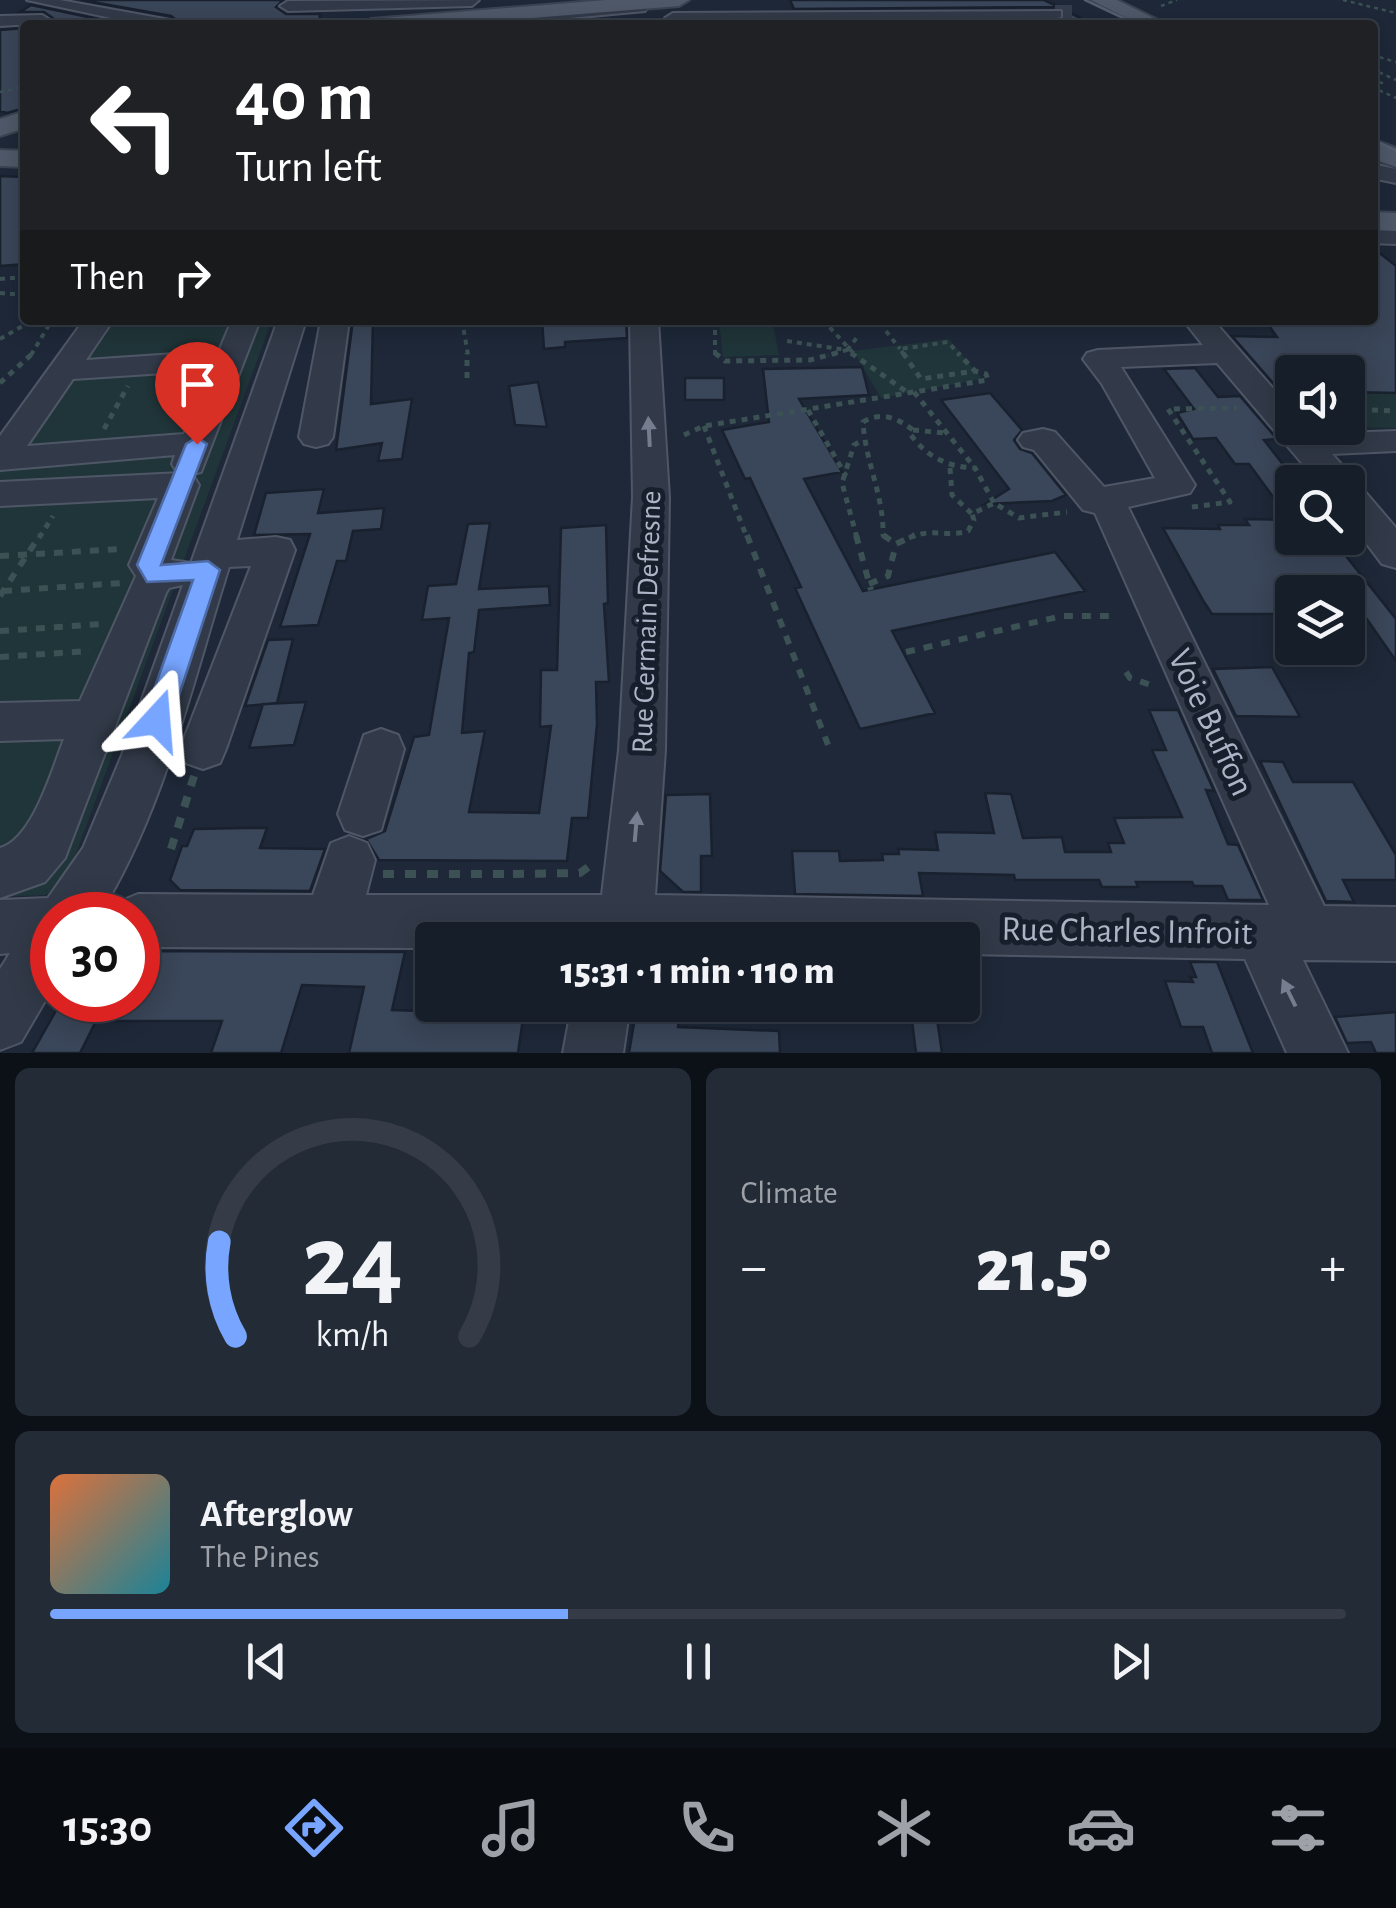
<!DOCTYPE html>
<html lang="en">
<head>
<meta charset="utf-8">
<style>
  :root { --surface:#161e2a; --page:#232b36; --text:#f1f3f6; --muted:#9ea2a8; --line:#353c47; --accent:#77a5ff }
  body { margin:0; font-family:"Alegreya Sans",sans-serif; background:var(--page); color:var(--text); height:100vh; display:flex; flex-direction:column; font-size:38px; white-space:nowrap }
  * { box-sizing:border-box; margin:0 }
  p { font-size:32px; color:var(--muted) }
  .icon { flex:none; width:55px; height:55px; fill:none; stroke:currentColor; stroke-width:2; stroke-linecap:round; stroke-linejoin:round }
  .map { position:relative; height:1053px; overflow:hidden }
  .drawer { display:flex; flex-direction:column; gap:15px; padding:15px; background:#0c1017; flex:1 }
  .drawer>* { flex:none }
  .top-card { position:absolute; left:20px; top:20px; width:1358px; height:305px; border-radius:10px; box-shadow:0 5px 25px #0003,0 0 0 2px var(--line); background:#202124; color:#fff; overflow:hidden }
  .controls { position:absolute; left:1275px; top:355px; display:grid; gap:20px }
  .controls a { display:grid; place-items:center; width:90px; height:90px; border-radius:10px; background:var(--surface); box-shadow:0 5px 25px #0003,0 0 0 2px var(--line); font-size:50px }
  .speed { position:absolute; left:30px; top:892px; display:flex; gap:20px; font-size:50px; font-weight:700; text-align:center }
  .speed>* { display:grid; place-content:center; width:130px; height:130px; border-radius:50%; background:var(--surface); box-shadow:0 5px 25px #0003,0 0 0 2px var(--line); line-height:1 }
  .speed .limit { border:15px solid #d22; background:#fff; color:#111 }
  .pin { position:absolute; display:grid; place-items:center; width:85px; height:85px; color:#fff; margin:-102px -42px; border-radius:50% 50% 50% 0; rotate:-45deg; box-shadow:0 0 10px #0007 }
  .pin .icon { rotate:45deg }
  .me { position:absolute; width:110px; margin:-55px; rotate:19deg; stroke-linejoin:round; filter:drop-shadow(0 0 8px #0008) }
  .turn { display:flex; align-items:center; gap:35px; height:210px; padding:0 50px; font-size:45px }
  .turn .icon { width:130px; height:130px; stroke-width:2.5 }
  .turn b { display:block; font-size:70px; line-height:85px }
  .then { display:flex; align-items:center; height:95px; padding:0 50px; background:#0003; gap:20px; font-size:38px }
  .big { font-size:75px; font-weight:800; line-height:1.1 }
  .drawer .card { flex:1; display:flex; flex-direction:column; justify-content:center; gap:15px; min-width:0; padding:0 35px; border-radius:15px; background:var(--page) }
  .drawer .dial { align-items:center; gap:0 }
  .dial svg { height:260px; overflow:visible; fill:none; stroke:var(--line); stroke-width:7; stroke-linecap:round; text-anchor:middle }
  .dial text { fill:var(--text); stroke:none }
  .song { display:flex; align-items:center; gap:30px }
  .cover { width:120px; height:120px; border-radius:15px; background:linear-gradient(135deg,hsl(20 70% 55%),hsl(190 70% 35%)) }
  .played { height:10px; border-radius:5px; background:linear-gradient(90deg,var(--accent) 40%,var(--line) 40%) }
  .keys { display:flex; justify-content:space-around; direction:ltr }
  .heat { display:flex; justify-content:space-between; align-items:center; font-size:55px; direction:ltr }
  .drawer .tiles { flex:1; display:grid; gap:15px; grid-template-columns:1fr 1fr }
  .card:last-child { grid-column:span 2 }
  .trip { position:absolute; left:415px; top:922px; width:565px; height:100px; border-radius:10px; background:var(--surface); box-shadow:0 5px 25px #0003,0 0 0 2px var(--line); font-weight:800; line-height:100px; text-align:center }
  .dock { display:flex; height:160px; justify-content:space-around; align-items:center; background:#090c11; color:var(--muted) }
  .dock .icon { width:70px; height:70px }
  .dock .current { color:var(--accent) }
  .dock b { font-size:45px; color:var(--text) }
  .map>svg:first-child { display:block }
  .green { fill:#203539 }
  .building { fill:#3a4659; stroke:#19212f; stroke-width:2.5 }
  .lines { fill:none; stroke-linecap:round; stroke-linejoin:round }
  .minor-tunnel { stroke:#333d4d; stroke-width:18; stroke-dasharray:18 9; stroke-linecap:butt }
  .minor-casing { stroke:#4f5767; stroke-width:4 }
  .major-casing { stroke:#3b4352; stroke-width:4 }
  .path-far4 { stroke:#3b5154; stroke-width:2.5; stroke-dasharray:4 4; stroke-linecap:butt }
  .path-far3 { stroke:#3b5154; stroke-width:4; stroke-dasharray:5 5; stroke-linecap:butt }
  .path-far2 { stroke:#3b5154; stroke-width:5; stroke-dasharray:6 6; stroke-linecap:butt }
  .path-far1 { stroke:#3b5154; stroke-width:6; stroke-dasharray:9 9; stroke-linecap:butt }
  .path { stroke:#3b5154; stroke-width:8; stroke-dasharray:11 11; stroke-linecap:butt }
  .minor { fill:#323a49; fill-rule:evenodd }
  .major { fill:#4f5969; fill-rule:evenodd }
  .tram { stroke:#535e70; stroke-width:2.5 }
  .oneway { fill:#757d8e }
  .route { fill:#77a5ff; stroke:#4d6ba6; stroke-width:2.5 }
  .labels { text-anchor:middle; stroke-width:10; stroke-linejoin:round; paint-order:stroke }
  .street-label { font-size:30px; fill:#acb4c6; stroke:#171f2d }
  .near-street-label { font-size:35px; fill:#acb4c6; stroke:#171f2d }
</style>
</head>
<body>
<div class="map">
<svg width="1396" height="1053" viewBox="0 0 1396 1053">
  <rect width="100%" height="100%" fill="#1e2838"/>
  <path class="green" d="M88 320H272L66 881 45 895 0 897V439Z
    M719 320H772L779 355 723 357Z
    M949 339 982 379 881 398 853 351Z
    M1348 392 1396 393V428L1348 427Z"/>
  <path class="building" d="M81 0H283L276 7 286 14H320L319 25H182L171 16Z
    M790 0H1044L1059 7 794 9Z
    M31 5 126 25H51L54 19 44 12H20Z
    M1064 10 1095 25H840L1055 23 1064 19Z
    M25 28V108L7 113 0 111V30Z
    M0 176 25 177V264L0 266Z
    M1372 247 1396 266V393L1348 392V372H1292V405L1232 336 1277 337 1265 320H1372Z
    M353 320H373L371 404 412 399 402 459 378 461 382 443 336 450Z
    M542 320H626L627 338 565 342V347L544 349Z
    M862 367 869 395 799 399 842 472 804 479 863 591 1055 552 1085 591 892 631 935 713 860 729 795 588 801 587 750 478 745 479 722 430 769 422 763 369Z
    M1195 368 1218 397 1240 396 1277 439 1264 440 1292 476V548L1338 546 1396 619V661L1348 592H1292V614H1212L1204 602 1163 528 1220 529 1218 525H1249L1245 519 1290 520 1249 464H1235L1216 438 1193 439 1177 413 1194 409 1164 369Z
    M685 378H724V400H685Z
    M538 382 547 427 515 425 509 386Z
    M990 393 1022 430 1014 440 1020 449 1032 453 1066 495 1052 501 985 504 1009 489 941 400Z
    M324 489 318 513 384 508 381 529 353 531 346 561H337L318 625 280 627 310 534 254 535 266 493Z
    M490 523 479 589 549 586 550 605 479 610 474 652 469 653 462 733 485 731 469 812 539 813 551 726 540 727 541 670H557L561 528 606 525 608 603 604 604 609 682H596L597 724 588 818H572L567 861 379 860 366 839 385 831 414 737 429 735 449 618 422 620 428 586 456 584 468 524Z
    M293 639 277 703 245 706 268 640Z
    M1272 667 1300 717 1236 716 1213 669Z
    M306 702 294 745 249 748 263 704Z
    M1149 710H1178L1214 791 1206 790 1228 844 1238 845 1263 900H1228L1222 886H1194L1192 882H1136L1138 887H1102L1099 880H1015L1014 875 919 873 923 896 795 894 792 851H839L840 861 883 860 882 854H899L898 849 938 850 935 832 994 833 985 793 1011 794 1023 838 1062 837 1065 852H1111L1108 843H1124L1114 818 1182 817 1152 750H1166Z
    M1260 761 1283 762 1293 782H1353L1396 855V880H1343L1354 902 1326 901Z
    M710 794 712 856H701V892H683L660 871 666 795Z
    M244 828H267L260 848 325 849 310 891 180 890 170 880 182 846H187L194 829Z
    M138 951 405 952 392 1010 455 1012 456 1005H525L518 1053H349L364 987 302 985 281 1053H211L222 1021H96L80 1053H32L62 1000H138Z
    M1190 962H1217L1253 1053H1212L1203 1027H1181L1165 981 1193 982 1190 977H1196Z
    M637 1005H681L678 1027 779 1031 780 1053H629Z
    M910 1005H935L942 1053H916Z
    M1396 1012V1053H1376L1371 1042 1347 1043 1335 1017Z"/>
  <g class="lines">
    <path class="minor-tunnel" d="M1055 14H1072"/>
    <defs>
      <path id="minor" d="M27 0H60L170 20 178 25H144Z
        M479 0 472 6 288 11 280 6 288 1Z
        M639 3 647 8 645 11 495 25H429L437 20Z
        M1061 11V17L1055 19 673 23 665 18 673 13Z
        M42 15 50 20 48 23 0 26V16Z
        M1372 164 1396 169V183L1372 178Z
        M1372 227 1396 228V244L1372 243Z
        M84 320H113L86 360 219 351 232 320H260L201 472 189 475 177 472 172 464 175 455 0 470V436ZM211 370 184 434 27 446 73 379Z
        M278 320H306L237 540 276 537 290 540 295 550 226 749 220 763 203 769 186 763 180 749 251 566 229 567C192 683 164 812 99 915H52V989L21 1042 0 1050V969L10 953 0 954V900L48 898 83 848 122 755 183 585 169 588 166 593 65 858 45 882 0 898V848C33 839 52 769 64 739L0 741V703L80 701 136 576 129 565 158 498 0 506V482L181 473 194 477 199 485 171 560 191 563Z
        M321 320H349L333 437 328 444 316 447 304 444 299 437Z
        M630 320H658L669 497 665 750 655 895 1269 905 1095 513 1083 510 1034 450 1023 447 1018 440 1023 433 1043 429 1055 432 1104 487 1155 478 1102 384 1083 359 1087 353 1098 350 1203 345 1183 320H1213L1292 410V428H1308L1314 434 1396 431V451L1332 454 1350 474 1353 485 1361 487 1396 528V568L1382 564 1348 519V482H1318L1217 363 1121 367 1195 485 1190 493 1128 507 1324 906 1396 907V961L1303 960 1348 1053H1287L1245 959 962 954V940H432V948L138 947V915H113L119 902 138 894 313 895 331 843 349 836 367 843 375 860 366 895H602L619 750 633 497Z
        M381 729 398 735 404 749 381 830 363 836 345 830 338 814 364 735Z
        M572 1005H630L623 1053H563Z"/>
      <path id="major" d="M606 0H689L679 6 446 25H361L371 19Z
        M1091 0H1117L1168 25H1141Z
        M25 111V128L0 136V119Z
        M1372 139 1396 148V167L1372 158Z
        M0 150 25 151V167L0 166Z
        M1372 212 1396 213V231L1372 230Z"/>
    </defs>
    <use href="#minor" class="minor-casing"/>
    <use href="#major" class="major-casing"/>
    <path class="path-far4" d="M1343 0 1396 13
      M1161 6 1177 0
      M1372 55 1396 62
      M1372 69 1396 80
      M1372 79 1382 83 1372 84
      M1372 87 1396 98
      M0 92 25 86"/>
    <path class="path-far3" d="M0 279 25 277
      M0 293 25 295
      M462 320 468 355
      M715 320V355
      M823 320 855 355
      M886 331 900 349
      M0 339 33 320
      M787 341 847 350 828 355
      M847 350 859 335
      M31 355 52 320
      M904 355 900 349 948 342 960 355"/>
    <path class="path-far2" d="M715 353 725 361 810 360 837 353
      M851 353 907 392
      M903 353 921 379 975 371 958 353
      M467 378V353
      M0 383 33 353
      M914 392 975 468
      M1348 409 1396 411
      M808 410 846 476
      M704 426 747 538
      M104 429 128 386
      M913 430 945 433
      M684 435 704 426 988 380 986 374 975 371
      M950 468 952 495 972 514
      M1192 507 1230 502 1168 409 1237 408
      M39 538 53 516
      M857 538 842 483 854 445 863 440
      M887 538 883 535C884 496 865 461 863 422 882 411 897 418 913 430L911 435C927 457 948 467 975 468L994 503
      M909 538C933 527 946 538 968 531L974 520 972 514 994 503 1019 518 1067 512"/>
    <path class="path-far1" d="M747 535 830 750
      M856 535 871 590
      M883 535 896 544
      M0 556 122 549
      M869 584 888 576 896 544 915 535
      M3 591 122 583
      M0 596 40 535
      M0 631 102 624
      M906 652 1062 616H1109
      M0 657 90 651
      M1126 672 1130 678 1157 687"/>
    <path class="path" d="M171 849 194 776
      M383 874H512
      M513 874 580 873 591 865"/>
    <use href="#minor" class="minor"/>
    <use href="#major" class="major"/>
    <path class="tram" d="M1085 0 1138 25
      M1372 139 1396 151"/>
  </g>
  <defs><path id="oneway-solid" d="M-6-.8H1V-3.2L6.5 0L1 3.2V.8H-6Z" transform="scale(2.5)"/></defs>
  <g class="oneway">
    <use href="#oneway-solid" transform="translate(649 432) rotate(-93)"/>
    <use href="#oneway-solid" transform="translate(636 827) rotate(-85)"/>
    <use href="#oneway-solid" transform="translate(1289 993) rotate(-116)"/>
  </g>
  <path class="route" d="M197 437 207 444 161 565 208 561 220 570 171 720 167 729 157 732 147 729 143 720 193 580 147 582 137 565 186 444Z"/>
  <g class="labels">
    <g class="street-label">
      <text transform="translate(646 622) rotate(-88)" y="10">Rue Germain Defresne</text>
    </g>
    <g class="near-street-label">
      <text transform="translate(1212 722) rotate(65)" y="12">Voie Buffon</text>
      <text transform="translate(1127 930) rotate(1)" y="12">Rue Charles Infroit</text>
    </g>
  </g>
</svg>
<div class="controls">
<a><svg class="icon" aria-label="sound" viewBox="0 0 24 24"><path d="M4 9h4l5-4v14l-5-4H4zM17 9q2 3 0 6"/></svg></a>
<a><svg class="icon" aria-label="search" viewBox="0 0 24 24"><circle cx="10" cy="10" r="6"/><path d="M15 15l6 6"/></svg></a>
<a><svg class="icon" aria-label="layers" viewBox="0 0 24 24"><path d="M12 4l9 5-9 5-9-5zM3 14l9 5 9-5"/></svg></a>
</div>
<div class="speed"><div class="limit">30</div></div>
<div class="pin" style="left:197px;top:444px;background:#d93025"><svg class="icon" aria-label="arrive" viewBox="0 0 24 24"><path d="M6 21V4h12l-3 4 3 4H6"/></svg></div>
<svg class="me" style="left:157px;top:720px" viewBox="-20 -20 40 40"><path d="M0-17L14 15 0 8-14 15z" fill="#77a5ff" stroke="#fff" stroke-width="4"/></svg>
<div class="trip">15:31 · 1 min · 110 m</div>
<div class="top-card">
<div class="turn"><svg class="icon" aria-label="left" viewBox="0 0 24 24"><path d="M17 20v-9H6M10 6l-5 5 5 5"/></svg><div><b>40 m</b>Turn left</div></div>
<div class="then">Then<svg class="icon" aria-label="right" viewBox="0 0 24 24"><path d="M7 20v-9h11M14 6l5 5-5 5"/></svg></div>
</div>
</div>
<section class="drawer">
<div class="tiles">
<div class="card dial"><svg viewBox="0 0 100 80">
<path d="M14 69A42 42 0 1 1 86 69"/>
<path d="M14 69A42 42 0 0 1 9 40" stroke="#77a5ff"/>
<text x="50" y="56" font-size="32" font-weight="700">24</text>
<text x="50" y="72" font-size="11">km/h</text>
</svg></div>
<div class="card"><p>Climate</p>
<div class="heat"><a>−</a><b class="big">21.5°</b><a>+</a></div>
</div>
<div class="card">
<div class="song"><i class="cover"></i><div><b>Afterglow</b><p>The Pines</p></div></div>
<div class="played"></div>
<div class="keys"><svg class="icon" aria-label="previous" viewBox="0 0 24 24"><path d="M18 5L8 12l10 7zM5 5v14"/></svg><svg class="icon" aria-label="pause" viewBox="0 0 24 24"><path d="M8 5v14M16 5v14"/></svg><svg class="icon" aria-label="next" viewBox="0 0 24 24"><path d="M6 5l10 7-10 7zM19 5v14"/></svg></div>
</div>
</div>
</section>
<nav class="dock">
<b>15:30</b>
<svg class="icon current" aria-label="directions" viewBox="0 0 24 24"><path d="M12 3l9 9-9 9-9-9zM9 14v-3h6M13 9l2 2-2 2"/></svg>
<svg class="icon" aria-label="music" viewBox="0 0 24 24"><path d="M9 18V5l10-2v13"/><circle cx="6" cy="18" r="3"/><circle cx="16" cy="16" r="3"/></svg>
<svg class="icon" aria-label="phone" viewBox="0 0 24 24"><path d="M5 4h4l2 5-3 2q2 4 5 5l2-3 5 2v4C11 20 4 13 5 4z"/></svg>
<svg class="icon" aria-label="climate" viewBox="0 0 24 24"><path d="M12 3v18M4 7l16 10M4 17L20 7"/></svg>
<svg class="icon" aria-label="car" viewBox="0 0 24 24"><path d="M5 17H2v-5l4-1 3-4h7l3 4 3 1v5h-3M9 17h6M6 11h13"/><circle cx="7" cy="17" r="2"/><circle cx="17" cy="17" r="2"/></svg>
<svg class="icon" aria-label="filters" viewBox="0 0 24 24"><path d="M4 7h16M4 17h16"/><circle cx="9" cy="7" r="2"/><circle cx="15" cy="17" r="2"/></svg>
</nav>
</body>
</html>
